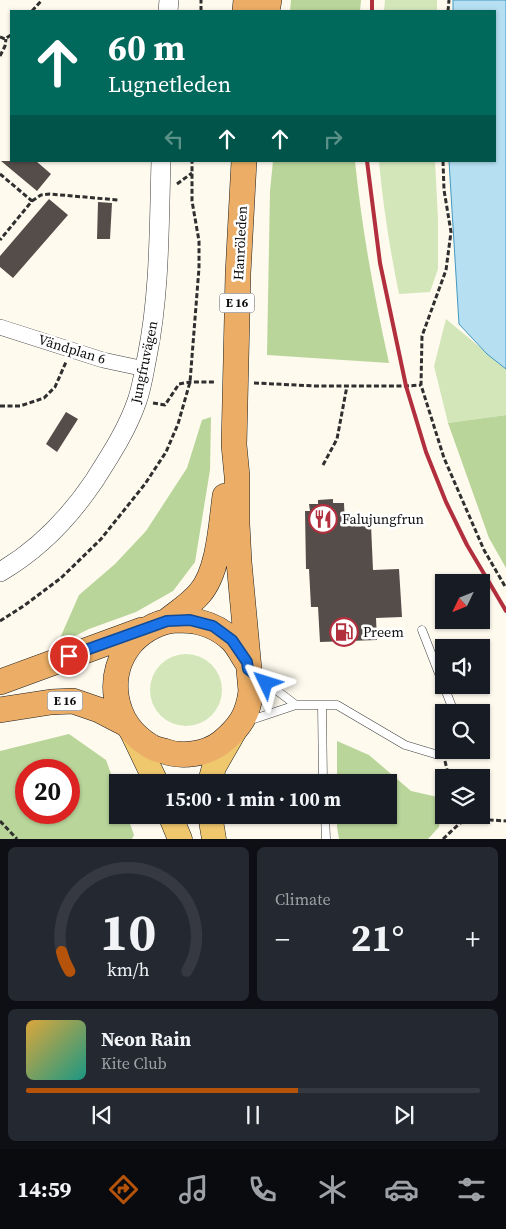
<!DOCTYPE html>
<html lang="en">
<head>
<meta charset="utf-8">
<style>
  :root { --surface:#171b24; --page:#242831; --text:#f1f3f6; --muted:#9ea1a6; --line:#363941; --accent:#b45309 }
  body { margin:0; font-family:"Source Serif 4",serif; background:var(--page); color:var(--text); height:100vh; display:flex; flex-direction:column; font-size:19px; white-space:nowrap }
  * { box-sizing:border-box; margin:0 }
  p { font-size:16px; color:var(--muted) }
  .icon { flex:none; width:28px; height:28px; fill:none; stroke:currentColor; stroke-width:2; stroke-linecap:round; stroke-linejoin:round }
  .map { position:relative; height:839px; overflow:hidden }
  .panel { display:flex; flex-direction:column; gap:8px; padding:8px; background:#0d0f14; flex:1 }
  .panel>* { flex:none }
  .banner { position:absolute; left:10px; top:10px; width:486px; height:152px; border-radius:0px; box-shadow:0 1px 4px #0004; background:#00695c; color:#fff; overflow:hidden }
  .needle { width:32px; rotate:227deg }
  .controls { position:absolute; left:435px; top:574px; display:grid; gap:10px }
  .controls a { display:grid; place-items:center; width:55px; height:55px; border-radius:0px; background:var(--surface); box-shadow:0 1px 4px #0004; font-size:25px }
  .speed { position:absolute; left:15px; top:759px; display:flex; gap:10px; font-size:25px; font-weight:700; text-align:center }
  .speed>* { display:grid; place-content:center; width:65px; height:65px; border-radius:50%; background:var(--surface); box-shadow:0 1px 4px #0004; line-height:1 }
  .speed .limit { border:8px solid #d22; background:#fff; color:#111 }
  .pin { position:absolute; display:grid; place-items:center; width:42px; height:42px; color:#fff; margin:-21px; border:2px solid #fff; border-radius:50%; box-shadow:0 1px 5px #0007 }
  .me { position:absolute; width:55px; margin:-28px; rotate:311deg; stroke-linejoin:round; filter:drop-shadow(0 0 4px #0008) }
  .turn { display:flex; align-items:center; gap:18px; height:105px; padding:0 15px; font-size:22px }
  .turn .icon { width:65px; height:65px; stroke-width:2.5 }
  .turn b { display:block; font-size:35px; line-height:42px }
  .lanes { display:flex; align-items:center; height:48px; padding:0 15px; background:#0003; justify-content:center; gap:25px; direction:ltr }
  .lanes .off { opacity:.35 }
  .big { font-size:38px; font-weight:700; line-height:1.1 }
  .panel .card { flex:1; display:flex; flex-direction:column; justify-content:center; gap:8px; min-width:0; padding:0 18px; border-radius:8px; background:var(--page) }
  .panel .dial { align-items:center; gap:0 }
  .dial svg { height:130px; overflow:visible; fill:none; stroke:var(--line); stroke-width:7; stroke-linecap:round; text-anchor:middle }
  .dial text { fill:var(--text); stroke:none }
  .song { display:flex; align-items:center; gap:15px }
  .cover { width:60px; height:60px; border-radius:8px; background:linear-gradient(135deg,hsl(40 70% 55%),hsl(170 70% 35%)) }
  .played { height:5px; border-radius:2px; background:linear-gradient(90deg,var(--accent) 60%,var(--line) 60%) }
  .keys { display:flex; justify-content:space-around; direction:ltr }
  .heat { display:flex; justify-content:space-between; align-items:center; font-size:28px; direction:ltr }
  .panel .tiles { flex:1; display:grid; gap:8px; grid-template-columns:1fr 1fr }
  .card:last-child { grid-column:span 2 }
  .trip { position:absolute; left:109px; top:774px; width:288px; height:50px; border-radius:0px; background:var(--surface); box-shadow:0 1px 4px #0004; font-weight:700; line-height:50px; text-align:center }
  .menu { display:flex; height:80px; justify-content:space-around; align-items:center; background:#090b0e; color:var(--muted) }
  .menu .icon { width:35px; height:35px }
  .menu .active { color:var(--accent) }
  .menu b { font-size:22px; color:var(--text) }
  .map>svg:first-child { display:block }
  .green { fill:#d3e6ba }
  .forest { fill:#b9d59a; fill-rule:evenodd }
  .water { fill:#b6dff1; stroke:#4298c3 }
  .building { fill:#554d4a }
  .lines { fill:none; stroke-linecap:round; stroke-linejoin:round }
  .service-casing { stroke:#404040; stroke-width:9 }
  .minor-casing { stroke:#404040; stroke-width:16 }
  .tertiary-casing { stroke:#404040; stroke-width:20 }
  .primary-casing { stroke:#1e1e1e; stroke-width:25 }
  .trunk-casing { stroke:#1e1e1e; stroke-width:26 }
  .path { stroke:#2f2f2f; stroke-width:3; stroke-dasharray:5 2.5; stroke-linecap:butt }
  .service { stroke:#fff; stroke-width:8 }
  .minor { stroke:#fff; stroke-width:15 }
  .tertiary { stroke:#fff; stroke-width:19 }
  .primary { stroke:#efc76d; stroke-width:24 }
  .trunk { stroke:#ecae66; stroke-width:25 }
  .rail { stroke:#b22f3e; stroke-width:4 }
  .route-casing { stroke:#114b97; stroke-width:12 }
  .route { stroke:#1a73e8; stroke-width:9 }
  .labels { text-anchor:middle; stroke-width:5; stroke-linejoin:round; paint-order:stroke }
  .shield { fill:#fff; stroke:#565656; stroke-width:1 }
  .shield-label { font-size:12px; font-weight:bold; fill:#0d0d0d }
  .street-label { font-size:14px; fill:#0d0d0d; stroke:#fff }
  .poi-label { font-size:14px; fill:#0d0d0d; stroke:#fff; text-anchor:start }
</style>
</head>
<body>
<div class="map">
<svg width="506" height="839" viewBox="0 0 506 839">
  <rect width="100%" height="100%" fill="#fefaee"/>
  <path class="green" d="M385 0H437V11H384Z
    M379 161H435L438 219V269L430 292 399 294C390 250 383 206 379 161Z
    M446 319 506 369V415L448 423 434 366Z
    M150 690a36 36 0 1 1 72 0a36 36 0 1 1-72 0Z"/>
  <path class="forest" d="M291 0H361L360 11H290Z
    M273 161H355C362 230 374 295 389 363L267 355 270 191Z
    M506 415V568L489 538 448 423Z
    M211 417 210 470 195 562 173 591 136 612 89 629 57 645 79 595 115 564 146 531 187 468 202 420Z
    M69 734 106 760 117 790 118 815H127L134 835 132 839H0V751ZM26 770H69V812H26Z
    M337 741 369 755 411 791 442 798 439 827 428 839H339L337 827V815H388V782H337Z"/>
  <path class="water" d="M453 0H506V369L487 354 459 324 449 161H495V11H453Z"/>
  <path class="building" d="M1 161H36L51 174 37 191Z
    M49 199 68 215 13 278 0 267V256Z
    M98 202 112 203 110 239H97Z
    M66 412 78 419 57 452 46 444Z
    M333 499V503H344L345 526 371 525 373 570 399 569 402 617 376 618 377 640 320 642 318 607H311L309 569H306L305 511H310L309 504H318V500Z"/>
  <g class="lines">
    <defs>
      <path id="service" d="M422 630 454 712
        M255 674 296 705
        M322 705 323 782
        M248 721 296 705H337L405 745 435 754 445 750
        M325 815 326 839"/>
      <path id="minor" d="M0 327 103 360 145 369"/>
      <path id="tertiary" d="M168 11 169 0
        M0 572C38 550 69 518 94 481 110 456 127 430 137 401 142 387 144 372 147 357 160 293 159 227 161 161"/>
      <path id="primary" d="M132 732 156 782
        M210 782 214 767 234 732
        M170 815 180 839
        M210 815 214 839"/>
      <path id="trunk" d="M245 11 246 0
        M267 11 269 0
        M244 161 238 274 234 445 237 476V524L239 562 251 691C248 715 240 727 222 742 207 754 182 758 164 751 159 750 154 749 150 746 112 723 104 674 133 641 145 629 160 621 177 620 185 620 191 620 199 622 211 625 223 631 232 640 238 646 242 655 247 662
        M167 621C178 612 191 604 200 593 219 571 221 525 225 496
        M0 682 142 630
        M0 710 51 702 73 701 99 710 126 724"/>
    </defs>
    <use href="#service" class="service-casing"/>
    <use href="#minor" class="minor-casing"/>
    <use href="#tertiary" class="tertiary-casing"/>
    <use href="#primary" class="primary-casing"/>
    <use href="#trunk" class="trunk-casing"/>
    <path class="path" d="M32 11 42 0
      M201 11V0
      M448 11 449 0
      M0 37 5 39 11 35
      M0 56 5 46 6 39
      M443 161 444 190 451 232 446 270 422 336 421 385 444 458 484 550 506 588
      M0 174 32 201 0 240
      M177 184 192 173
      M32 201 41 195 50 194 118 200
      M254 383 315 386H406L421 385
      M153 403 165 405 179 384 190 382H216
      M0 406H20L44 398 55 387 66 362
      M323 465 337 439 347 386
      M0 621 25 605 61 578 101 539 145 484 166 452 178 424 190 382 199 268V241L192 201V161
      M445 761 449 778
      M463 815 466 821
      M0 821 17 839
      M443 839 460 823 475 819 506 821"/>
    <use href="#service" class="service"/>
    <use href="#minor" class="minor"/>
    <use href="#tertiary" class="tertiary"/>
    <use href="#primary" class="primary"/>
    <use href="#trunk" class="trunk"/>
    <path class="rail" d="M372 11V0
      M367 161 380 263 406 386 426 452 446 502 467 545 506 611"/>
  </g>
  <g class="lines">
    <defs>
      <path id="route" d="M69 656 167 621 190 620 213 626 232 640 247 662 248 669 266 683"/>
    </defs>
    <use href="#route" class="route-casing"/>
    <use href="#route" class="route"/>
  </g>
  <defs>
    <symbol id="restaurant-ring" viewBox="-11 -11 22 22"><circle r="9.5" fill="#fff" stroke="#b22f3e" stroke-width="1.5"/><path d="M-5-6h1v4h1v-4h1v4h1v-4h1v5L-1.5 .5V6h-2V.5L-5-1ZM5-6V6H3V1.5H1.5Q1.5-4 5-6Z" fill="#b22f3e"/></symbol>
    <symbol id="fuel-ring" viewBox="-11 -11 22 22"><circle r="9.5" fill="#fff" stroke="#b22f3e" stroke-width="1.5"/><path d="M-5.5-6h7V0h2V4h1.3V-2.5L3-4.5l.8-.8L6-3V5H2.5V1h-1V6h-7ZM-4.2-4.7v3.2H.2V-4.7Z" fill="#b22f3e"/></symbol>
  </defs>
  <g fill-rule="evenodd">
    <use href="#restaurant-ring" x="307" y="503" width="32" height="32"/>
    <use href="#fuel-ring" x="328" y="616" width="32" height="32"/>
  </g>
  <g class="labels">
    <g class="shield">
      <rect x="219.5" y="293.5" width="35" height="19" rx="4"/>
      <rect x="47.5" y="691.5" width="35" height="19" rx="4"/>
    </g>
    <g class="shield-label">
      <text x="237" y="307">E 16</text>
      <text x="65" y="705">E 16</text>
    </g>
    <g class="street-label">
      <text transform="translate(240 243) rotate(-87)" y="5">Hanröleden</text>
      <text transform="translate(72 349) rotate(17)" y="5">Vändplan 6</text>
      <text transform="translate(144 362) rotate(-78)" y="5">Jungfruvägen</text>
    </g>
    <g class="poi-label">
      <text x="342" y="524">Falujungfrun</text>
      <text x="363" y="637">Preem</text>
    </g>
  </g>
</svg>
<div class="controls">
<a><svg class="needle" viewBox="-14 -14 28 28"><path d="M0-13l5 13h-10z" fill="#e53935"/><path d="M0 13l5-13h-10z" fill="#9ea1a6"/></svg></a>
<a><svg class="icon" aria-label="sound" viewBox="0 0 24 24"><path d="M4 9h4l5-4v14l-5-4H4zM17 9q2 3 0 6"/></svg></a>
<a><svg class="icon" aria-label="search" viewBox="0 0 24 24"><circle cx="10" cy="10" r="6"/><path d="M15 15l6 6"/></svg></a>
<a><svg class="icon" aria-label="layers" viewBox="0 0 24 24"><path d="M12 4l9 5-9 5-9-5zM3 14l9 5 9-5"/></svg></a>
</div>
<div class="speed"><div class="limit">20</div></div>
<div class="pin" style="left:69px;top:656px;background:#d93025"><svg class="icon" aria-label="arrive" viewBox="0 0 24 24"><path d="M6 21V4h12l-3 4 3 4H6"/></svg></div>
<svg class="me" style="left:266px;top:683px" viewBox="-20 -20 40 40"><path d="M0-17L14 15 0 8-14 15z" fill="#1a73e8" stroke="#fff" stroke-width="4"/></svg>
<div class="trip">15:00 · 1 min · 100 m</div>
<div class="banner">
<div class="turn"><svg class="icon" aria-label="ahead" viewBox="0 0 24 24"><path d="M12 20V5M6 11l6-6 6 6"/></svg><div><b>60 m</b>Lugnetleden</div></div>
<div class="lanes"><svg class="icon off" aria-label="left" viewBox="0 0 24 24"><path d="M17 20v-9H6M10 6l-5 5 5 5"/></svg><svg class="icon" aria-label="ahead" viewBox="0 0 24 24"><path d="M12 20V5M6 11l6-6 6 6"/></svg><svg class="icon" aria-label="ahead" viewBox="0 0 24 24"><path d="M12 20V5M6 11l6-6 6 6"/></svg><svg class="icon off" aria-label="right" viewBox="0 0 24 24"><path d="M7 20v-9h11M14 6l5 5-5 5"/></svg></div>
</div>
</div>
<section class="panel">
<div class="tiles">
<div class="card dial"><svg viewBox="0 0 100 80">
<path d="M14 69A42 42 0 1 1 86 69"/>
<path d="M14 69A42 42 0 0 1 9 57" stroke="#b45309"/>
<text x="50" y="56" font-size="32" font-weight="700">10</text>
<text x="50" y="72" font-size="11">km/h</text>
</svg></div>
<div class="card"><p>Climate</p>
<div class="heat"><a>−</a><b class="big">21°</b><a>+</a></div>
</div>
<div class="card">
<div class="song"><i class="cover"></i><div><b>Neon Rain</b><p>Kite Club</p></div></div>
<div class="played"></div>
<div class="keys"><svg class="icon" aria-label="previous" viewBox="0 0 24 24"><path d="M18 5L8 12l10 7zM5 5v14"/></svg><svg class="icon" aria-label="pause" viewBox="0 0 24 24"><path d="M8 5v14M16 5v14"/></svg><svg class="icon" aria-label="next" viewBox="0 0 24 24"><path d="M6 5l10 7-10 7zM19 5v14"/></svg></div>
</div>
</div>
</section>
<nav class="menu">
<b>14:59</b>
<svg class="icon active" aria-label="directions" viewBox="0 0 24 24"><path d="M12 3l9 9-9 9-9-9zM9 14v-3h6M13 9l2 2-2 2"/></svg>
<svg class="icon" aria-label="music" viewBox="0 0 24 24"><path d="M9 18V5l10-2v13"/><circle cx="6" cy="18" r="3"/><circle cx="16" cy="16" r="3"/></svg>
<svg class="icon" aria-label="phone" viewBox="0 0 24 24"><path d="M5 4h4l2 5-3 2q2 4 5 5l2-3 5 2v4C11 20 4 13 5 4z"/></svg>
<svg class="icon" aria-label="climate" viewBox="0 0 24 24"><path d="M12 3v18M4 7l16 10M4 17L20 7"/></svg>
<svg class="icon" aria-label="car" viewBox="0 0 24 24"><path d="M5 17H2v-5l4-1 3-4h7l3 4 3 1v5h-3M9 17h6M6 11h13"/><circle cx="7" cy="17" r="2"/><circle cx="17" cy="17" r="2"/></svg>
<svg class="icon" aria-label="filters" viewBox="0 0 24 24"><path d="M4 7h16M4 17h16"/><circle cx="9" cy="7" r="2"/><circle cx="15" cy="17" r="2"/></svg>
</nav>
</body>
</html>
